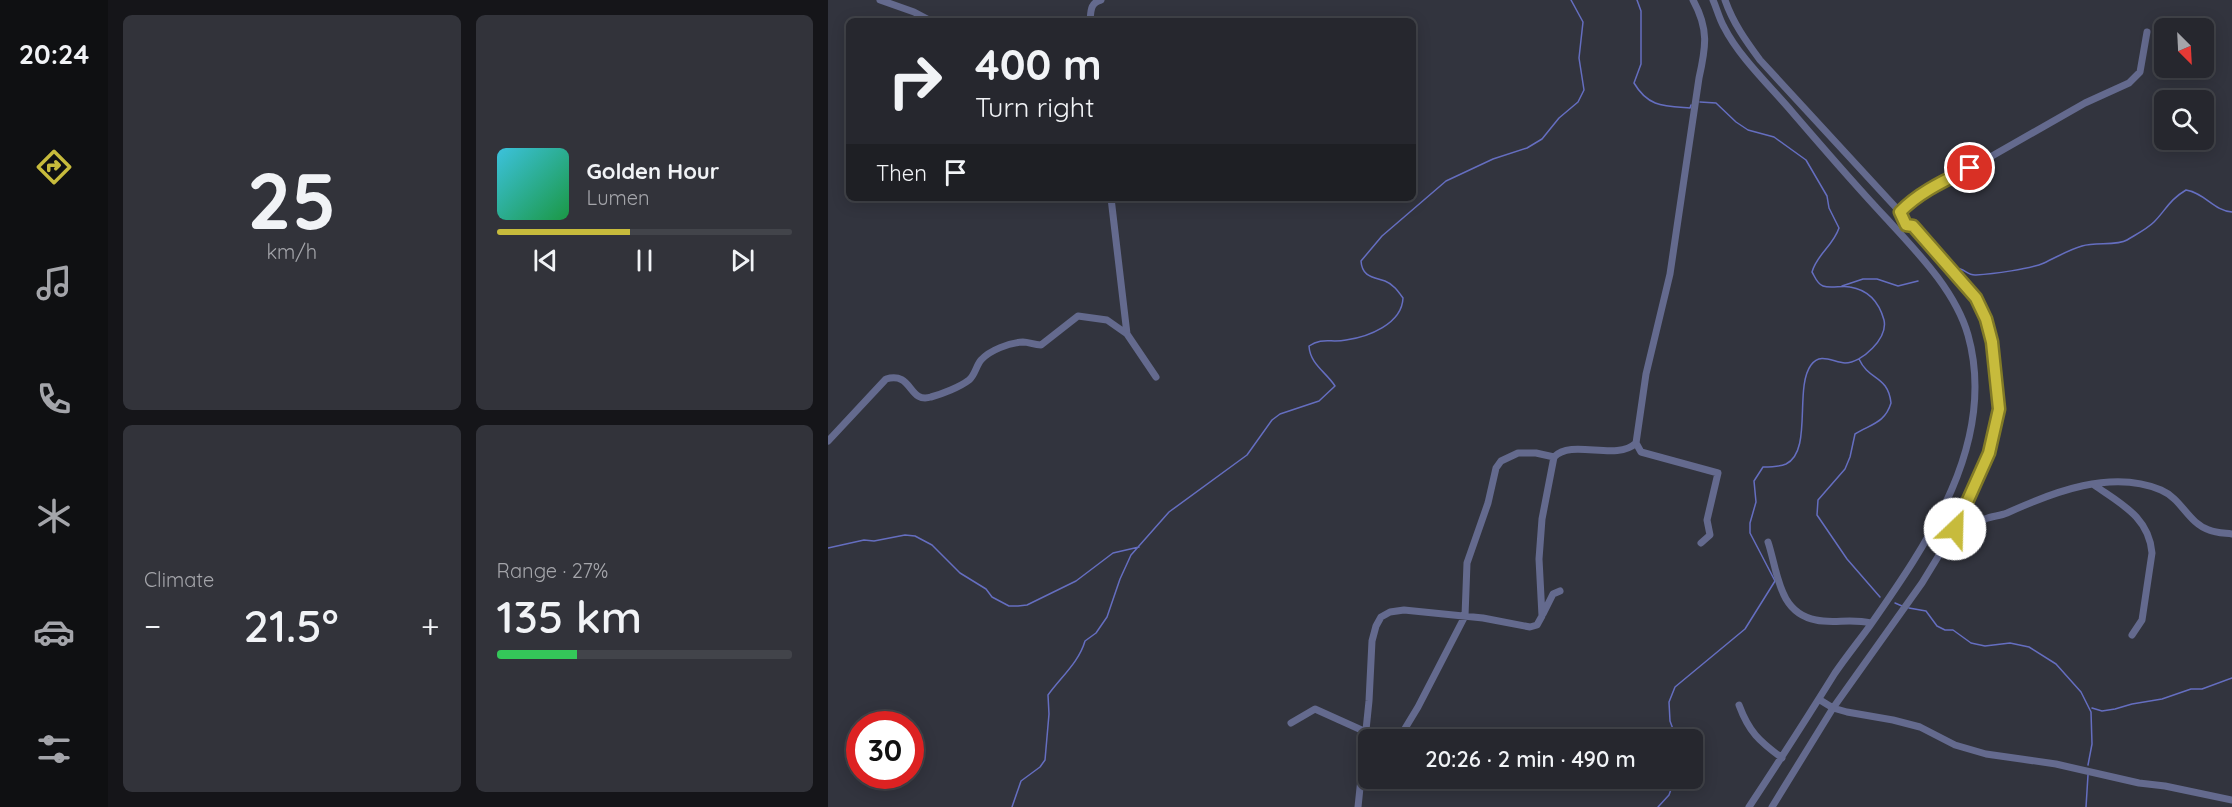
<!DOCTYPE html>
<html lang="en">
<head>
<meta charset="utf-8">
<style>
  :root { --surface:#26272e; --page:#32333a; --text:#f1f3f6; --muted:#a4a5aa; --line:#42444a; --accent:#c7bb3c }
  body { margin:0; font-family:Quicksand,sans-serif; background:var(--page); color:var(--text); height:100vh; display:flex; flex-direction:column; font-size:22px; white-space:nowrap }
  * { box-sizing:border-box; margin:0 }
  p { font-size:20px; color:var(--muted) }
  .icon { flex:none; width:33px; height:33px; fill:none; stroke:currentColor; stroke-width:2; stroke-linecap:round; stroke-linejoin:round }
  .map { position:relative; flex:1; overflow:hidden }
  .sheet { display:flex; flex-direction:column; gap:15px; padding:15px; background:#151519; width:720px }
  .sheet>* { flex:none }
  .top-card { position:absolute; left:18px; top:18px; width:570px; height:183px; border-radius:9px; box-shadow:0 3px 15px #0003,0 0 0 2px var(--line); background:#26272e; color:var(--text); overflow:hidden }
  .needle { width:39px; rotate:156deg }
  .tools { position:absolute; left:1326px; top:18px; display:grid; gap:12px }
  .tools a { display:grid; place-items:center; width:60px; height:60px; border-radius:9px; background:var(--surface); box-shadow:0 3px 15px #0003,0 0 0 2px var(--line); font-size:30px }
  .speed { position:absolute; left:18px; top:711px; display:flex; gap:12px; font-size:30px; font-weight:700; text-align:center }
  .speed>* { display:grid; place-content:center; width:78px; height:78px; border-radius:50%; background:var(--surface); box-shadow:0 3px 15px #0003,0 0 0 2px var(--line); line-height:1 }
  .speed .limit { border:9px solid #d22; background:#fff; color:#111 }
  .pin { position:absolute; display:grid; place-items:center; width:51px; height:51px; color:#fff; margin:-26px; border:3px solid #fff; border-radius:50%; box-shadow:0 2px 6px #0007 }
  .me { position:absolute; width:66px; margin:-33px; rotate:24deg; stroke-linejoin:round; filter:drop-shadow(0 0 4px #0008) }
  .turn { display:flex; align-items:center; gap:21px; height:126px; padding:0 30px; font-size:27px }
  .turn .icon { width:78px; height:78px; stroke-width:2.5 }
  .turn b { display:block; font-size:42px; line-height:51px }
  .then { display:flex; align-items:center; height:57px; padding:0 30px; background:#0003; gap:12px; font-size:22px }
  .big { font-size:45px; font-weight:600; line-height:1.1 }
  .sheet .tile { flex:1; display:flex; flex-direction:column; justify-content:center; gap:9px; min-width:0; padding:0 21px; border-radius:9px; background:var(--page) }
  .sheet .dial { align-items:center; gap:0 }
  .dial b { font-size:78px; line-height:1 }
  .song { display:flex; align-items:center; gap:18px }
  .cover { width:72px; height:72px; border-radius:9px; background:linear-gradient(135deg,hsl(190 70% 55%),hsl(140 70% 35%)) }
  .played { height:6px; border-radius:3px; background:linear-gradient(90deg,var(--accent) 45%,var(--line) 45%) }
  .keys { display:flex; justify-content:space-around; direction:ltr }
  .heat { display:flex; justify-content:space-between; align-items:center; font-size:33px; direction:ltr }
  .charge { height:9px; border-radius:4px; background:linear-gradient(90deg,#34c759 27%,var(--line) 0) }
  .sheet .tiles { flex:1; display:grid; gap:15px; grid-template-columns:repeat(2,1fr) }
  .trip { position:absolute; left:530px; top:729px; width:345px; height:60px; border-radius:9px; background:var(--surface); box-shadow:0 3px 15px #0003,0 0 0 2px var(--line); font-weight:600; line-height:60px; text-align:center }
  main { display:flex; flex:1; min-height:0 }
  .menu { display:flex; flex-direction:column; width:108px; justify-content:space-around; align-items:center; background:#0f1012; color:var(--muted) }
  .menu .icon { width:42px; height:42px }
  .menu .current { color:var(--accent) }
  .menu b { font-size:27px; color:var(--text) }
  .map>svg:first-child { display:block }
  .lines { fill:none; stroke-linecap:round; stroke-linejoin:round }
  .stream { stroke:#656ec0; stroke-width:1.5 }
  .minor { stroke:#646a8e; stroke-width:7 }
  .route-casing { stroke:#817a27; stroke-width:15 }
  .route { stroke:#c7bb3c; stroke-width:10 }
</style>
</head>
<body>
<main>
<nav class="menu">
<b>20:24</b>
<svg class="icon current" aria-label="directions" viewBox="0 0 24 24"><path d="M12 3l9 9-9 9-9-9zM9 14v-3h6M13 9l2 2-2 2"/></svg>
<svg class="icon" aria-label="music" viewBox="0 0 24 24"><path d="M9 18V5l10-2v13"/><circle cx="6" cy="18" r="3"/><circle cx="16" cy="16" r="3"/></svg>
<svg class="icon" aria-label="phone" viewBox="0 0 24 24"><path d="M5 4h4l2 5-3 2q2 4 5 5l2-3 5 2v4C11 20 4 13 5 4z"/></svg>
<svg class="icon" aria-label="climate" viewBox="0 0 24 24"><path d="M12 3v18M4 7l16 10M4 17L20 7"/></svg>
<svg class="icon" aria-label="car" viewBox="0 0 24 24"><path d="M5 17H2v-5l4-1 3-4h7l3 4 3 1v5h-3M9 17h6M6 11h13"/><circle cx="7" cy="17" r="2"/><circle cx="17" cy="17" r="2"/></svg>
<svg class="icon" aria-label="filters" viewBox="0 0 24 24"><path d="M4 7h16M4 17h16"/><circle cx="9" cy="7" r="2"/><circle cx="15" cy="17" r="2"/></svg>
</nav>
<section class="sheet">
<div class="tiles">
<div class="tile dial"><b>25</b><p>km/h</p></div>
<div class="tile">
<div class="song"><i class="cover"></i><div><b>Golden Hour</b><p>Lumen</p></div></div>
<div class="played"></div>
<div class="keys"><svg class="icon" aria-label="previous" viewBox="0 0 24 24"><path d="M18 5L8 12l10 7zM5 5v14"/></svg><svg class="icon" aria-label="pause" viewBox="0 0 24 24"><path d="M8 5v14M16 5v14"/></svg><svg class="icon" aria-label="next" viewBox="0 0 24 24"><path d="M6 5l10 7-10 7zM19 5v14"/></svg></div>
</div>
<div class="tile"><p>Climate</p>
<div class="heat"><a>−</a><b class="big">21.5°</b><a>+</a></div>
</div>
<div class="tile"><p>Range · 27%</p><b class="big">135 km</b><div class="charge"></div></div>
</div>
</section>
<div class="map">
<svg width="1404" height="807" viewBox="0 0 1404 807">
  <rect width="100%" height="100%" fill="#32343e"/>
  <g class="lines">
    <path class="stream" d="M809 0 813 11V64L806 83C820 107 836 106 862 108L863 105
      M1128 268C1136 268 1140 276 1148 275 1164 274 1203 269 1216 263 1229 257 1240 250 1254 246 1268 242 1289 246 1299 240 1307 235 1319 229 1326 222 1338 210 1341 200 1358 190 1377 193 1386 211 1404 212
      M1014 286 1035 279H1049L1070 286 1090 281
      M1031 359C1041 381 1060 375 1063 403 1057 423 1043 424 1027 434L1022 457 1017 469 990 500 989 515 1019 559 1052 597
      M0 548 36 540 46 541 77 535 87 536 104 545 132 573 158 589 164 597 181 606H190L199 605 248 581 285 553 311 547
      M1067 603 1074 606
      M1081 608 1098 611 1109 626 1117 630H1125L1143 643 1157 646 1182 643 1201 647 1228 664 1253 692 1263 712 1264 744 1260 765
      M1264 708 1274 711 1287 709 1304 704 1334 699 1363 689H1374L1404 678
      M849 740 842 721 841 702 847 687 917 629 947 581 922 533V523L928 502 926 481 935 467C942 467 951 467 958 464 985 451 966 388 983 365 992 352 1005 362 1017 363 1034 363 1060 338 1056 320 1051 302 1041 290 1022 287 1014 285 1003 289 995 286 989 284 987 277 984 272 989 254 1005 246 1011 228L1001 208 999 196 978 160 946 137 920 130 908 122 888 103 872 102
      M184 807 193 781 212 767 217 760 221 714 220 695C233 677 251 662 257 641L268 633 279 617 292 579 303 555 341 512 419 455 444 420 452 414 491 401 507 386C498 372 482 364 481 346 494 337 503 343 518 340 540 337 574 324 575 298 570 291 565 284 557 281 545 277 534 277 533 261L554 236 618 181 665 159 699 148 714 139 731 118 750 102 756 90 751 58 755 22 743 0
      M830 807 841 795 847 778
      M1258 807 1260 775"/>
    <path class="minor" d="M52 0 86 12 103 21
      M885 0C889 9 891 18 896 27 911 57 943 87 965 113 996 149 1026 184 1058 218 1089 252 1127 290 1140 335 1170 442 1099 544 1041 627 1030 642 1018 657 1007 673 979 718 950 763 921 807
      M897 0C905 23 918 41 932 60L1072 212 1078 225 1076 227
      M262 21C263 11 262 3 273 0
      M283 198 299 334 328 377
      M1072 212 1083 202 1113 183 1157 160 1257 103 1301 83 1312 72 1319 32
      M0 441 58 379C85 371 80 404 103 397 114 394 132 387 141 380 147 375 148 366 153 360 162 350 181 343 195 342 201 342 206 345 213 345L250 316 279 320 299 334
      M808 443 813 452 890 473 879 520 882 535 873 543
      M1266 485C1293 504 1321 517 1324 553L1314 620 1304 635
      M1127 529C1138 526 1147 523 1157 519 1164 516 1172 516 1179 513 1225 492 1284 469 1333 490 1354 499 1360 523 1381 530 1388 533 1397 533 1404 534
      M940 542C950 572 950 613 988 620 1006 624 1022 618 1043 623
      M715 614 725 594 732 591
      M992 700 1005 708 1019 712 1065 720 1092 727 1127 745 1158 754 1228 764 1311 783 1337 786 1404 800
      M911 705C921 732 931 741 954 758
      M463 723 487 709 538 732
      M570 740 590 707 637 616 639 563 660 503 668 468 673 461 690 453H708L726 457
      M530 807 541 701 544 641 548 626 553 617 562 612 576 610 655 618 702 627 709 625 714 616 711 559 714 519 726 457C744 438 788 462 808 443L818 374 842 274 871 78C878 47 881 29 865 0
      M944 807 1005 708 1094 583 1127 529 1151 476 1165 438 1171 409V394L1164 342 1158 319 1140 287 1085 226 1078 225"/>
  </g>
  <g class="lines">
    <defs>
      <path id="route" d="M1127 529 1161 453 1171 409 1164 342 1158 319 1148 298 1085 226 1078 225 1072 212C1091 192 1118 180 1142 168"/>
    </defs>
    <use href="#route" class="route-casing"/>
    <use href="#route" class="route"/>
  </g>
</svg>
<div class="tools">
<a><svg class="needle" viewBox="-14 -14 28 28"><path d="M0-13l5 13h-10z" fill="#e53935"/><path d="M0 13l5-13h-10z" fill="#a4a5aa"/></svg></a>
<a><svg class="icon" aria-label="search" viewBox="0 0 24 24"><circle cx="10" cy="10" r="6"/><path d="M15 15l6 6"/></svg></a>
</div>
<div class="speed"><div class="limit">30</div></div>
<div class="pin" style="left:1142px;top:168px;background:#d93025"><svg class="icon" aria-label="arrive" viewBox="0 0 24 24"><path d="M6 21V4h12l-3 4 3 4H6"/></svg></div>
<svg class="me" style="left:1127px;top:529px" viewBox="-20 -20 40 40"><circle r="19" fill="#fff"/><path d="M0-13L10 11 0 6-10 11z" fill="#c7bb3c"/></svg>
<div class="trip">20:26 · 2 min · 490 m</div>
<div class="top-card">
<div class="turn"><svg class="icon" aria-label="right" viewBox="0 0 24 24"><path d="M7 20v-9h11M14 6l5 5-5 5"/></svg><div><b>400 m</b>Turn right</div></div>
<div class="then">Then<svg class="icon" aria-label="arrive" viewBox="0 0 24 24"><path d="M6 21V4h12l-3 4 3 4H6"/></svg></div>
</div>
</div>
</main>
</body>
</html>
